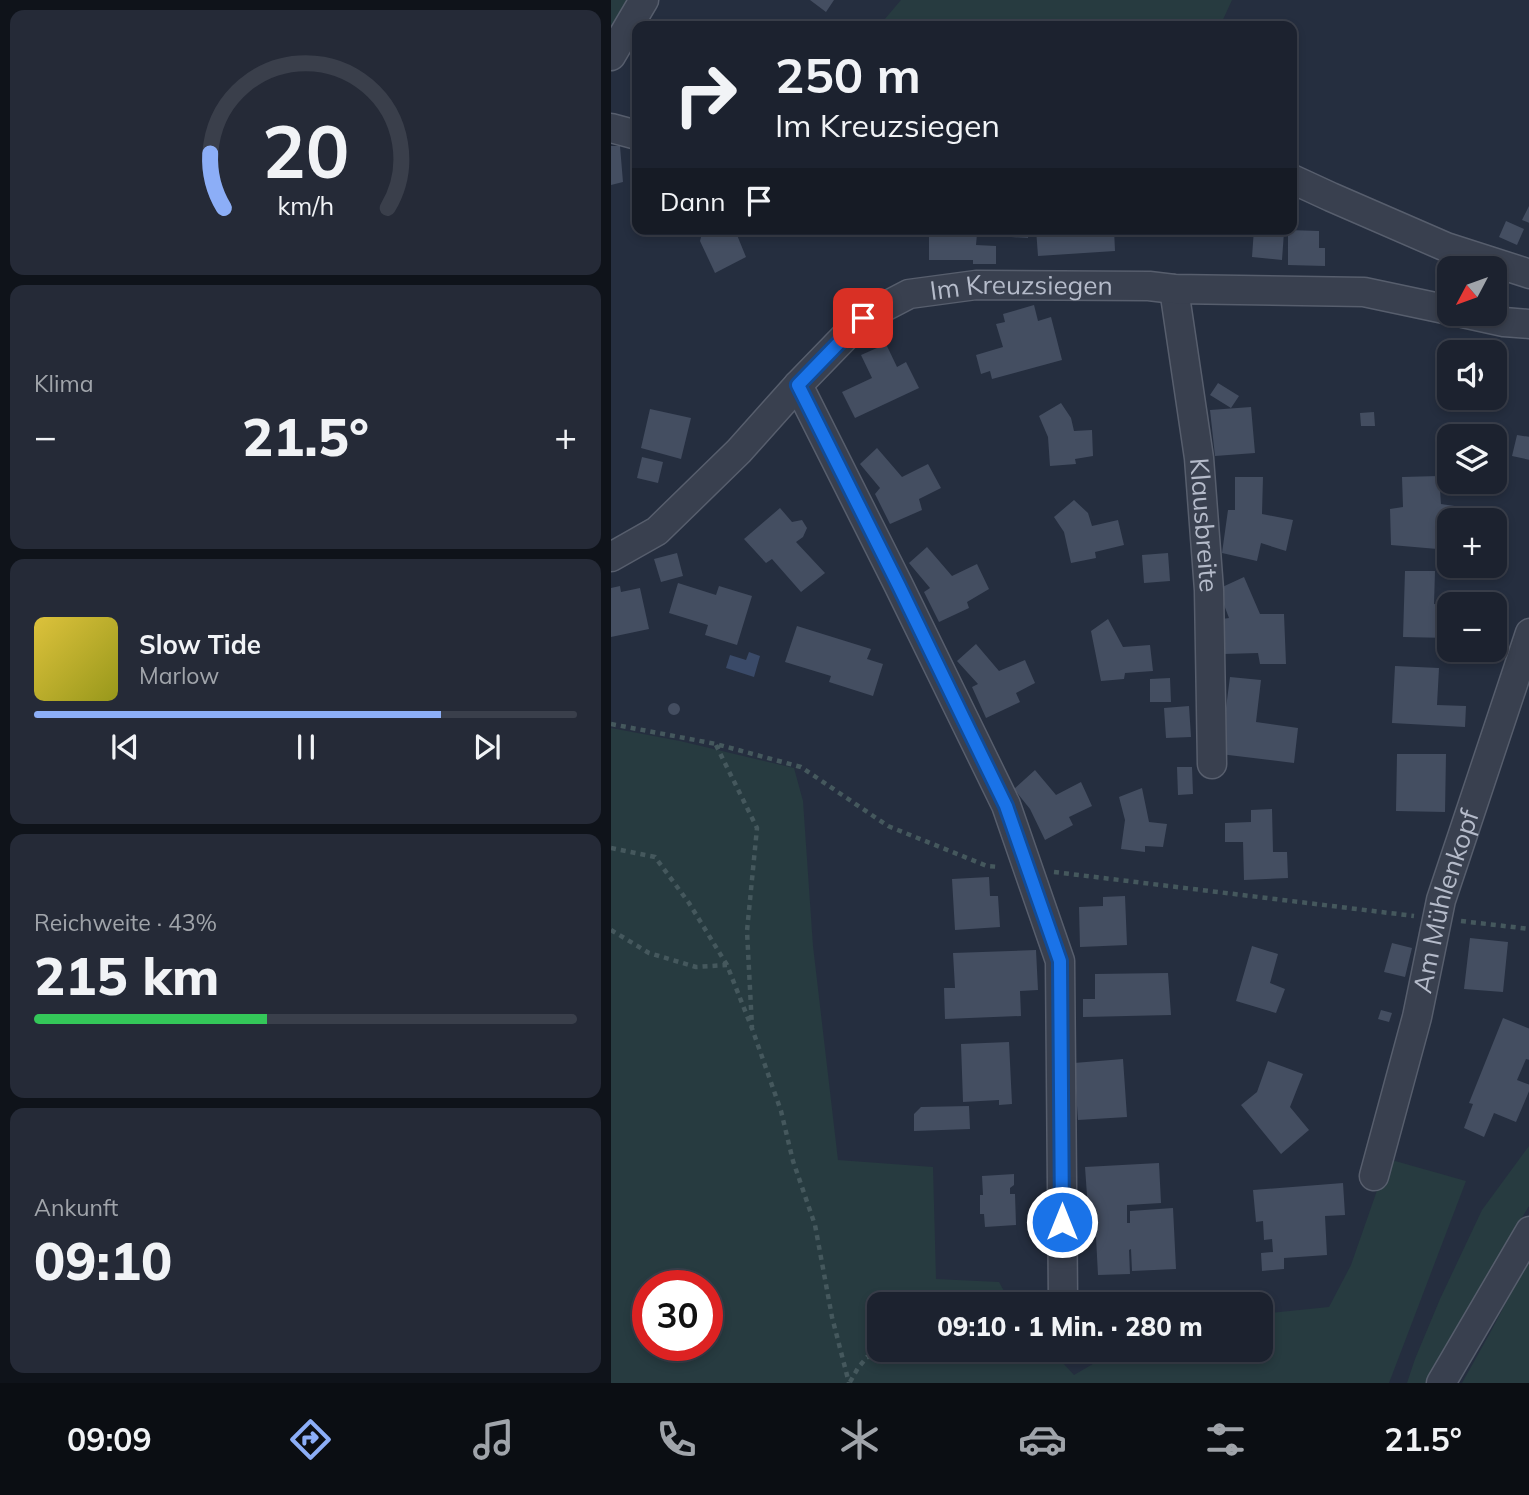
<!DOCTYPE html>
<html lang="de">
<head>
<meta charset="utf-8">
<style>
  :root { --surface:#1c222f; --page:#252a37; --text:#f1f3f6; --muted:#a0a4aa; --line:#3a3f4b; --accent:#8caef7 }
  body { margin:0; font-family:Mulish,sans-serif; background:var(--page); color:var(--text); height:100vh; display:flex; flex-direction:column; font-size:26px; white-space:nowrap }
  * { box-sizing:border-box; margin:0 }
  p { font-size:23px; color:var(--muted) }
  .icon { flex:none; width:38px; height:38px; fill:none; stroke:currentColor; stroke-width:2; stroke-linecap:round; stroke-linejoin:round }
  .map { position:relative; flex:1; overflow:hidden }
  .details { display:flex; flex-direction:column; gap:10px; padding:10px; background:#0f131a; width:611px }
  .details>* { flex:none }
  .top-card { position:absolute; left:21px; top:21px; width:665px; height:214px; border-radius:14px; box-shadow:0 4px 10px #0003,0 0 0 2px var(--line); background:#1c222f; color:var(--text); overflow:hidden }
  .needle { width:46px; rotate:229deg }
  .buttons { position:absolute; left:826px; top:256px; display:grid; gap:14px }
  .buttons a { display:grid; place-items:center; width:70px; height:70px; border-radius:14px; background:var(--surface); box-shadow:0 4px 10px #0003,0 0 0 2px var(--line); font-size:35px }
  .speed { position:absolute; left:21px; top:1270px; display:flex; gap:14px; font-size:35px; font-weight:700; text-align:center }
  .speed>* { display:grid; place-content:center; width:91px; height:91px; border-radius:50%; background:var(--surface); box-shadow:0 4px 10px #0003,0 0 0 2px var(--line); line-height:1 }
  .speed .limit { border:10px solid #d22; background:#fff; color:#111 }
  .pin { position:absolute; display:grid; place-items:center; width:60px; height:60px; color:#fff; margin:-30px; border-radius:14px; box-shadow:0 4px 10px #0006 }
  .me { position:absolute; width:77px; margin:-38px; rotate:0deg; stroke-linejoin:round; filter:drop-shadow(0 0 5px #0008) }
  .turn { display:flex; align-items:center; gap:24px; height:147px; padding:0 28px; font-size:32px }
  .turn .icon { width:91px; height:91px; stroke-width:2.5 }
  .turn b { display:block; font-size:49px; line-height:60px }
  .then { display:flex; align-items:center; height:66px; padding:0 28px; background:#0003; gap:14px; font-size:26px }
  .big { font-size:52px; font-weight:800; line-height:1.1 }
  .details .widget { flex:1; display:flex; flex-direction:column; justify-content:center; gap:10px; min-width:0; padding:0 24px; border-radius:14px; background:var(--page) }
  .details .dial { align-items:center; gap:0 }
  .dial svg { height:182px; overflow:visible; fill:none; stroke:var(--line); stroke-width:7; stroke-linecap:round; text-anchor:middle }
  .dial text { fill:var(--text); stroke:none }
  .song { display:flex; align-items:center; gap:21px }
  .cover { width:84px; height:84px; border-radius:10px; background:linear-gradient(135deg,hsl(50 70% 55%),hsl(60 70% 35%)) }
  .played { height:7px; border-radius:4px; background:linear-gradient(90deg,var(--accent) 75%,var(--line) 75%) }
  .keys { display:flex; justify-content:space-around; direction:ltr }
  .heat { display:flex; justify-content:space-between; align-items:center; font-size:38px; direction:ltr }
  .charge { height:10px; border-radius:5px; background:linear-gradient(90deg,#34c759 43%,var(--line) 0) }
  .trip { position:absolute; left:256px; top:1292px; width:406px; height:70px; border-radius:14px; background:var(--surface); box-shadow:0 4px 10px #0003,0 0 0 2px var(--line); font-weight:800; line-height:70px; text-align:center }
  .menu { display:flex; height:112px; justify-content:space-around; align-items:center; background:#0b0e13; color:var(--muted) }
  .menu .icon { width:49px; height:49px }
  .menu .current { color:var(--accent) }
  .menu b { font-size:32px; color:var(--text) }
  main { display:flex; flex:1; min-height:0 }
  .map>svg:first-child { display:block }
  .green { fill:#273b40; fill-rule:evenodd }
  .water { fill:#3a4a68 }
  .building { fill:#444e61 }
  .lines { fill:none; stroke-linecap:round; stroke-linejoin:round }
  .minor-casing { stroke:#575e6d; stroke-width:31 }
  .path { stroke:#45585d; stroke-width:4.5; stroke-dasharray:5 5; stroke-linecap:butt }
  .minor { stroke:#39404f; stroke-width:28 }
  .route-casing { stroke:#114b97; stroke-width:18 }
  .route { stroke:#1a73e8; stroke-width:12 }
  .labels { text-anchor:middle; stroke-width:7; stroke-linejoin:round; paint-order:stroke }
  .street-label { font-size:26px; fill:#b5bbca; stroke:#1e2534 }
</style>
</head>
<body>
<main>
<section class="details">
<div class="widget dial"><svg viewBox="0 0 100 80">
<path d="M14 69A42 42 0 1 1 86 69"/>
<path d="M14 69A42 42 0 0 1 8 45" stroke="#8caef7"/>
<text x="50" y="56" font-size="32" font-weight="700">20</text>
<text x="50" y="72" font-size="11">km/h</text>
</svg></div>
<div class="widget"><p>Klima</p>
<div class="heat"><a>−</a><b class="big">21.5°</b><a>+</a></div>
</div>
<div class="widget">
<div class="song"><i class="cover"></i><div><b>Slow Tide</b><p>Marlow</p></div></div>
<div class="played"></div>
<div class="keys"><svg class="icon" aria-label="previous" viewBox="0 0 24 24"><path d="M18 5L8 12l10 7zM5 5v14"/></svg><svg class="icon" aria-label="pause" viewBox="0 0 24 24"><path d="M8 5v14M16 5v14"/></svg><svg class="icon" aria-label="next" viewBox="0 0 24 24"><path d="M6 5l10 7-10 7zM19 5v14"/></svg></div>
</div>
<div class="widget"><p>Reichweite · 43%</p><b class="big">215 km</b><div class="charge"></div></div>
<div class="widget"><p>Ankunft</p><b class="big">09:10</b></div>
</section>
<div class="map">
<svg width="919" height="1383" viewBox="0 0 919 1383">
  <rect width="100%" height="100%" fill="#252e3f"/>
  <path class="green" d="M0 0H19L0 31Z
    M290 0H621L609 26H268Z
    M0 728 69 741 183 768 192 801 202 946 227 1160 322 1167 325 1279 388 1282 400 1304H268V1349H439L463 1375 487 1361 495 1349H649V1314L718 1307 740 1265 777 1159 855 1181 778 1383H0ZM37 1286H96V1346H37Z
    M918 1146V1206L888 1256 820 1383H796L804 1359 829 1299 871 1210Z
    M918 1259V1383H851L879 1333Z"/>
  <path class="water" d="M138 652 149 656 143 677 115 668 119 655 135 660Z"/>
  <path class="building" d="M199 0H223L215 12Z
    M0 146H9L12 182 0 185Z
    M919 204V223L911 220Z
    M895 221 913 229 906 245 888 237Z
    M92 229H128L126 235 135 257 104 273 89 241Z
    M401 229H417V238L400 237Z
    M425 229H503L504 251 427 256Z
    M643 229 673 232 671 260 641 257Z
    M677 230 708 231V248H714V266L677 265Z
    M318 234H366L365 245 385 246V264H362V260H318Z
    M423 305 427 321 440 317 451 360 381 379 379 371 370 374 365 355 392 347 385 324 394 322 392 314Z
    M275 344 286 367 295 362 308 388 244 418 231 392 261 378 250 355Z
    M607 383 628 396 620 408 599 395Z
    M450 403 460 418 463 431 481 430 482 456 464 459 465 464 439 466 437 437 428 416Z
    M640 407 644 453 604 456 599 410Z
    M39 409 80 418 70 459 30 448Z
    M763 412 764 426H750L749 413Z
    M906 435 919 437V460L901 456Z
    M266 448 291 477 317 464 330 488 308 499 311 510 279 524 264 494 269 488 249 464Z
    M31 457 52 462 47 483 26 478Z
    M828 476 830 504 857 508 854 520H838V550L780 545 779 509 792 507 791 477Z
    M624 477H652L651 514 682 520 675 551 650 543 646 561 611 553 617 510H624Z
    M463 500 477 513 481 526 507 520 513 545 484 552 485 558 460 563 453 532 443 517Z
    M169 508 181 522 191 520 196 528 192 537 185 542 214 573 190 592 161 559 155 563 133 539Z
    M316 547 341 576 366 564 378 589 356 602 358 608 328 622 313 592 319 588 298 563Z
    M66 553 72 576 50 582 43 559Z
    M557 553 559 581 533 583 531 555Z
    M794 571H824L823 604 838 605V638L792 637Z
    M633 577 649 614H673L675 664H649L647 653 612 654 611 619 618 618 607 589Z
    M67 583 105 595 108 586 141 596 126 645 94 635 97 625 58 613Z
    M9 586 10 592 29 588 38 629 0 637V588Z
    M497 619 512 647 539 645 542 671 514 673 513 679 490 681 480 631Z
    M186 626 260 649 256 659 272 664 262 696 218 682 220 676 174 662Z
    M365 644 388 671 414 660 424 683 405 693 409 702 375 718 361 687 367 684 346 661Z
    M784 666 828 668 826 705 855 706 854 727 781 723Z
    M619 677 650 680 645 722 687 728 683 763 609 754Z
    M559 678 560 702H539V679Z
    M57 709a6 6 0 1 1 12 0a6 6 0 1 1-12 0Z
    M578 706 580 737 555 738 553 708Z
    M786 754H835L834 812 785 811Z
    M566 767H581L582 794 567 795Z
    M424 770 445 795 470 782 481 806 458 817 462 825 434 840 419 809 403 789Z
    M531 788 538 822 556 824 552 847 534 846V852L510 849 514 820 508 797Z
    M661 809 662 852H676L677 878 633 880 632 842H614V823L640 822V810Z
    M378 877 379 896H387L389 927 344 930 341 879Z
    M514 896 516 945 469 947 468 907 492 906V897Z
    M859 938 897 942 892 992 853 989Z
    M781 943 801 948 794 977 773 972Z
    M641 946 667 954 659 983 674 989 665 1013 625 1001Z
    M425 950 427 990 409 991 410 1016 334 1019 333 988H344L342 953Z
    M557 973 560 1015 472 1017V999H484V974Z
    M770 1010 781 1013 778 1022 767 1019Z
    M892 1018 919 1029V1060L915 1059 906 1080 919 1085V1089L905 1122 883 1113 873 1137 853 1128 862 1104 858 1103Z
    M398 1042 401 1104 388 1105V1100L352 1102 350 1044Z
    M512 1059 516 1117 467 1120 463 1063Z
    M657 1061 692 1074 679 1107 698 1130 670 1154 630 1105 646 1092Z
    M358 1106 359 1129 303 1131V1114L310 1107Z
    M548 1163 550 1203 516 1205V1223H519V1211L562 1208 565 1269 521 1271 520 1249 518 1250 519 1274 487 1275 485 1237 479 1238 474 1167Z
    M403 1174V1185L399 1188V1194H404L405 1225 374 1227 373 1214H369V1195H372L371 1176Z
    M732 1183 734 1215 714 1216 716 1255 673 1258V1269L651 1271 650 1253 662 1252 661 1239 653 1240 652 1221 645 1222 642 1190Z"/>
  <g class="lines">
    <defs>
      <g id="minor">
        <path d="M0 56 33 0"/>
        <path d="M0 128 26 135"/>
        <path d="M681 179 720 197 835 247 919 274"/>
        <path id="s1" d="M563 289 588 458 598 590 601 764"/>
        <path d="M852 313 893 322 919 324"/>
        <path d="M187 385 287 584 395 805 449 961 452 1300"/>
        <path id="s2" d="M0 557 46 531 128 451 187 385 252 318 298 294 365 285 538 286 563 289 753 292 838 310"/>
        <path id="s3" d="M763 1176 806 1017 830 900 919 633"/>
        <path d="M830 1383 919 1231"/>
      </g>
    </defs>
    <use href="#minor" class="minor-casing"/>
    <path class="path" d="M0 724 105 744 190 767 277 826 376 866 389 867
      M105 745 146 828 136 931 141 1027
      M0 848 44 857 78 903 116 965 142 1031 170 1111 182 1161 204 1225 221 1317 238 1383
      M443 872 803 916
      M850 921 919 929
      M0 930 38 953 85 967 116 965
      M239 1382 247 1368 256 1357 336 1354 439 1359 441 1349"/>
    <use href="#minor" class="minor"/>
  </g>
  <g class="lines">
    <defs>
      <path id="route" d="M252 318 187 385 287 584 395 806 449 961 451 1222"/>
    </defs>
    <use href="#route" class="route-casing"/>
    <use href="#route" class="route"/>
  </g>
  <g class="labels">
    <g class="street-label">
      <text dy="9" stroke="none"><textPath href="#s2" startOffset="514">Im Kreuzsiegen</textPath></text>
      <text dy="9" stroke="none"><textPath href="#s1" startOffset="238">Klausbreite</textPath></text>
      <text dy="9" stroke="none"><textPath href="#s3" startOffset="284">Am Mühlenkopf</textPath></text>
    </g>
  </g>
</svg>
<div class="buttons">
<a><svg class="needle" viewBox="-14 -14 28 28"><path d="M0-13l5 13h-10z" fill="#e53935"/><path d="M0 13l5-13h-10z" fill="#a0a4aa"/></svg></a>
<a><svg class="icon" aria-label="sound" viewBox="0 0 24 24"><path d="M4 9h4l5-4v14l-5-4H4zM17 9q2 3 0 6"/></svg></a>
<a><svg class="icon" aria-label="layers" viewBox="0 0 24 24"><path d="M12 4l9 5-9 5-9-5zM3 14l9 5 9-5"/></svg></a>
<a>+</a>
<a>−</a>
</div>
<div class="speed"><div class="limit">30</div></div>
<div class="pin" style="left:252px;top:318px;background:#d93025"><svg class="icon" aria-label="arrive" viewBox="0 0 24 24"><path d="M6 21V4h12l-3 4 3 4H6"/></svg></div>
<svg class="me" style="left:451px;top:1222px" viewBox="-20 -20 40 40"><circle r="17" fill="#1a73e8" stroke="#fff" stroke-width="3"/><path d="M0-11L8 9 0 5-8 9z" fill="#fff"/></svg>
<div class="trip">09:10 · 1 Min. · 280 m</div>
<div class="top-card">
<div class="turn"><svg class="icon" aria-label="right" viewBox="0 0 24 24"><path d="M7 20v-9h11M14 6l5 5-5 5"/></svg><div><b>250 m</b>Im Kreuzsiegen</div></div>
<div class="then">Dann<svg class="icon" aria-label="arrive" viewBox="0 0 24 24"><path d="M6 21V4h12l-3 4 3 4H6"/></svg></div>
</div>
</div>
</main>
<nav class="menu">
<b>09:09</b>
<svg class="icon current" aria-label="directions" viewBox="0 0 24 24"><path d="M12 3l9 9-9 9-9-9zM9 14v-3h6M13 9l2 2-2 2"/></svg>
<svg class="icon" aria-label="music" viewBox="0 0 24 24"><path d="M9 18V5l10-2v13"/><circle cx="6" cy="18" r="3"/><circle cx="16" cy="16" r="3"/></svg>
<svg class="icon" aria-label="phone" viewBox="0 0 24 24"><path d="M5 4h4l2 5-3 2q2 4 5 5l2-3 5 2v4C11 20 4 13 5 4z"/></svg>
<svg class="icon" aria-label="climate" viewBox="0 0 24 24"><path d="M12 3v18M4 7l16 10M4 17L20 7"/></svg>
<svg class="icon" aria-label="car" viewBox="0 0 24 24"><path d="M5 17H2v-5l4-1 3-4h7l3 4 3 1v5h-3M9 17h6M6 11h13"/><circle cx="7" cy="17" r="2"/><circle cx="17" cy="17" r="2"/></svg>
<svg class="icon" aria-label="filters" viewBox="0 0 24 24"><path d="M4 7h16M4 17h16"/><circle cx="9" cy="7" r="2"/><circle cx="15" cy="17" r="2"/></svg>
<b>21.5°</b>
</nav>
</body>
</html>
